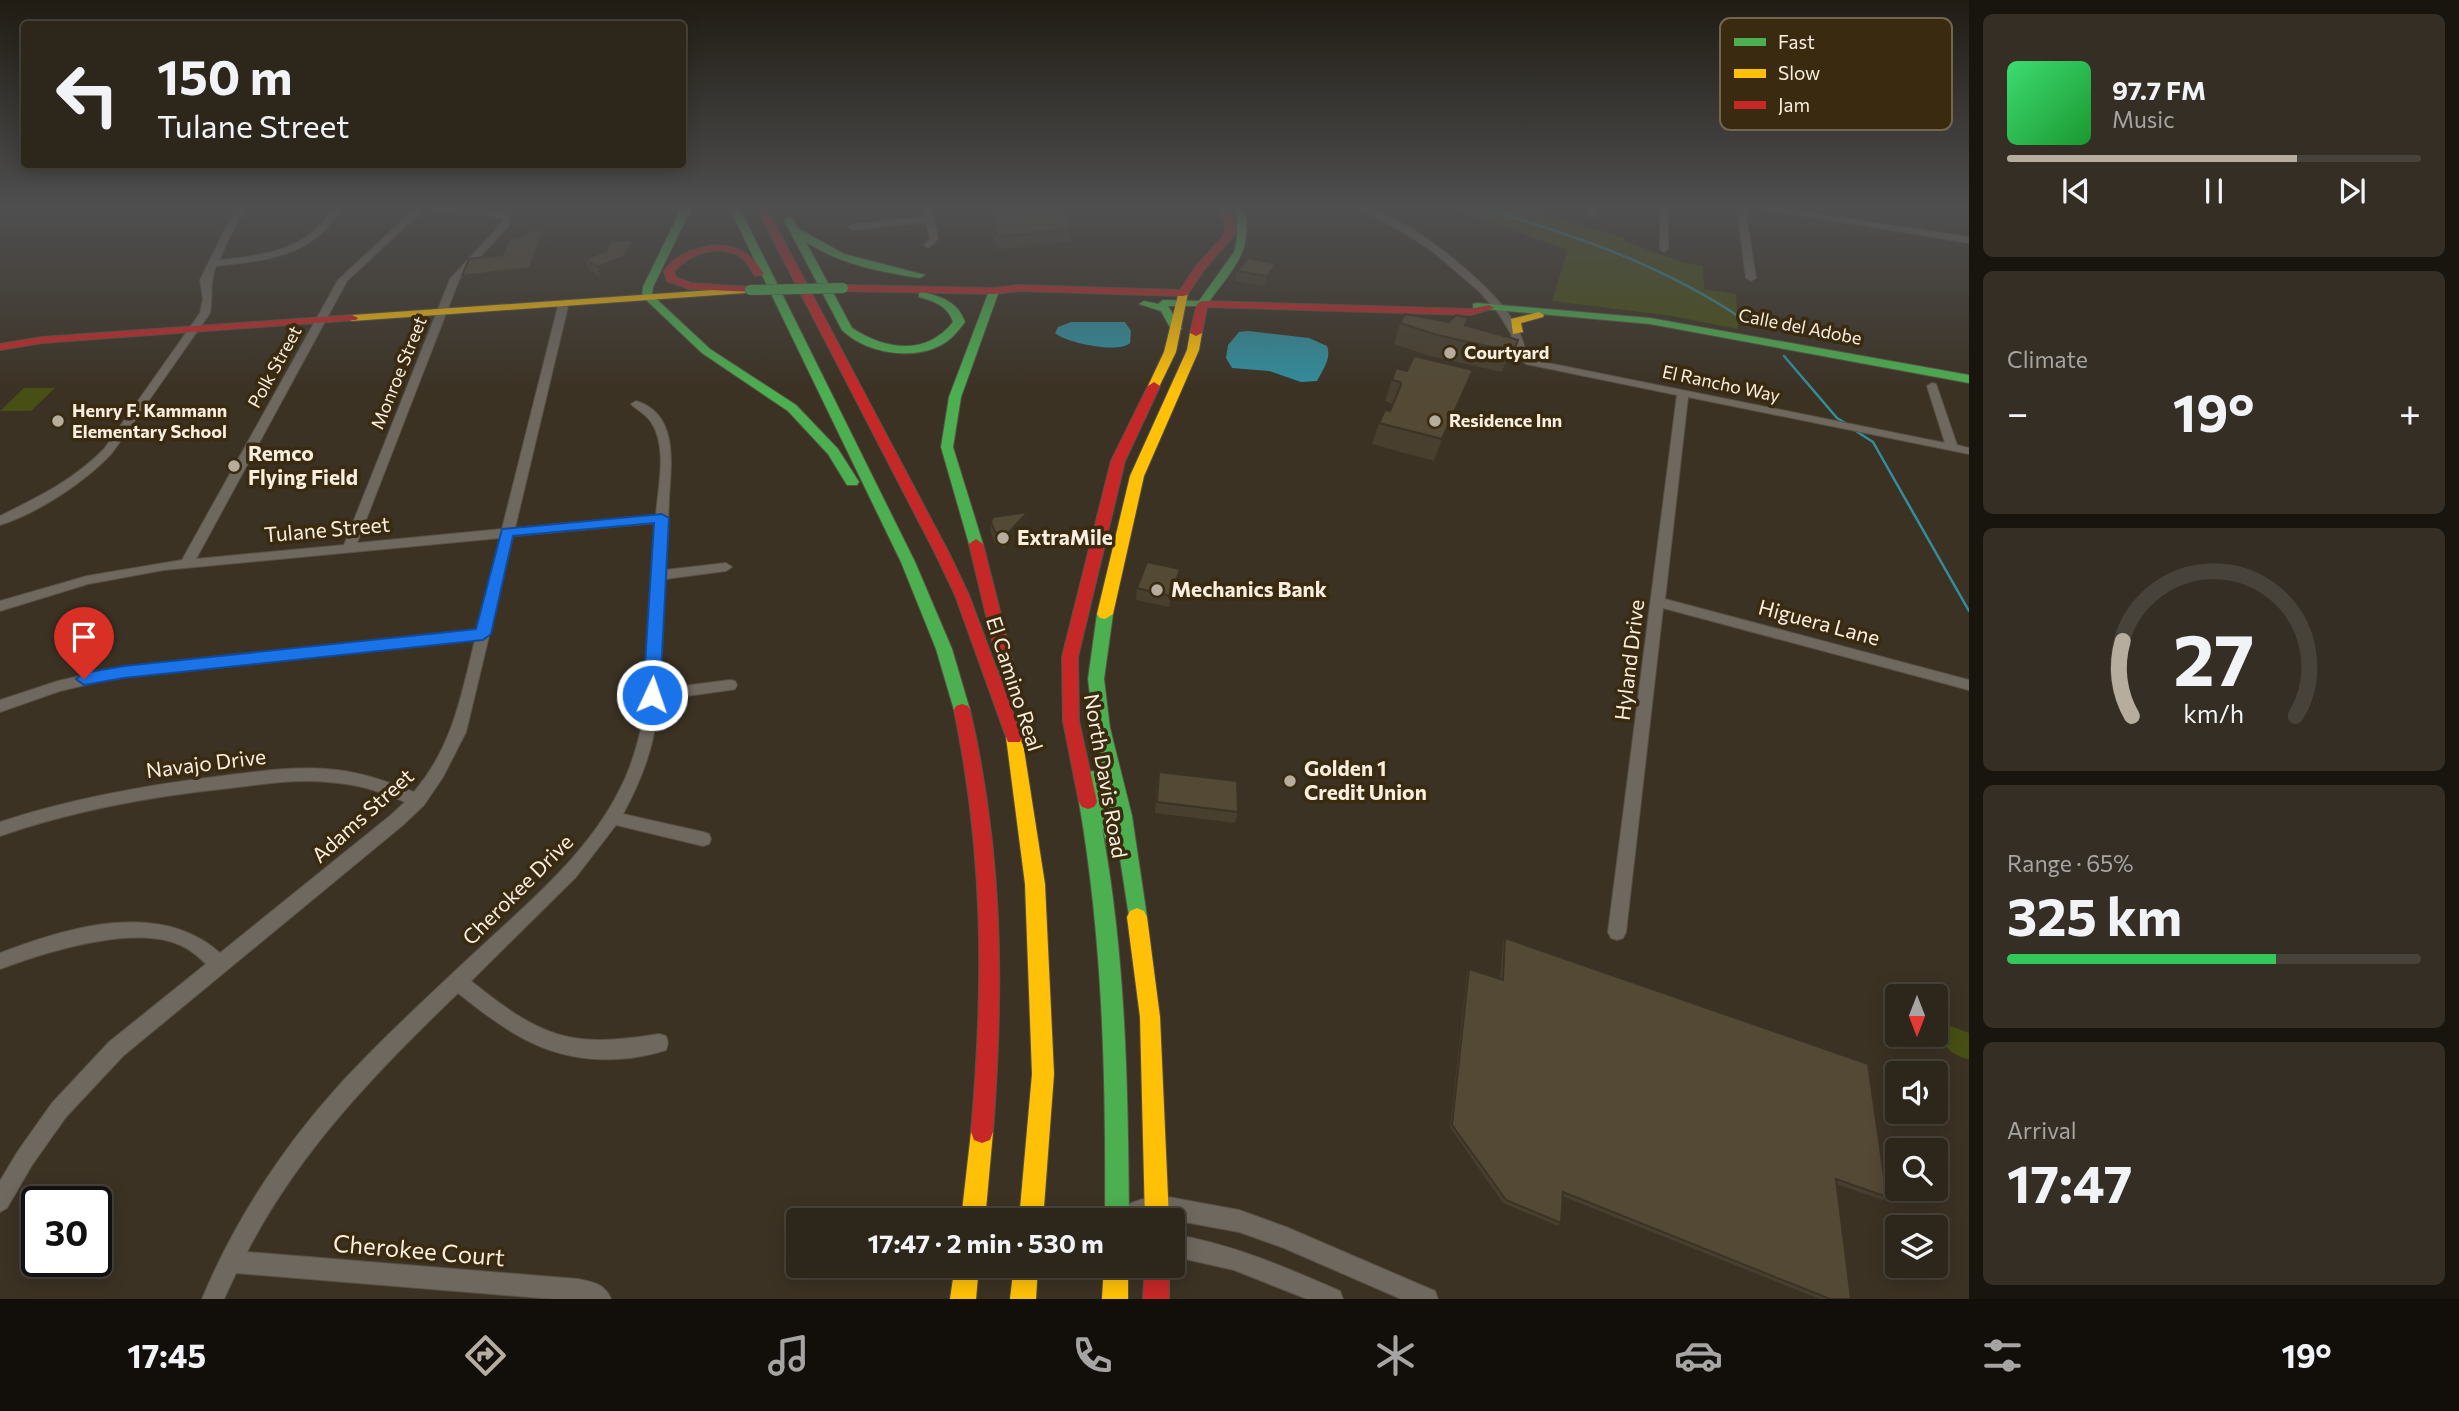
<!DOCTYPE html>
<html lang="en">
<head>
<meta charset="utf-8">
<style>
  :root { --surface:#2c261b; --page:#342e24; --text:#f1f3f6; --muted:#a6a5a3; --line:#48433a; --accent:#b6ad9e }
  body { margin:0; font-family:Commissioner,sans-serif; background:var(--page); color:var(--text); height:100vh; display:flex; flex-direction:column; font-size:26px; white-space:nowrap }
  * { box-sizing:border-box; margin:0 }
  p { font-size:23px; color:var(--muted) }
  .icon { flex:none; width:38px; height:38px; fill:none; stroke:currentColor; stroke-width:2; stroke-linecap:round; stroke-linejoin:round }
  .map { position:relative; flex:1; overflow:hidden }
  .side { display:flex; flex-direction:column; gap:14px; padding:14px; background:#18150f; width:490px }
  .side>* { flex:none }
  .guide { position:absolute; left:21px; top:21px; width:665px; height:147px; border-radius:7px; box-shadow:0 4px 18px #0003,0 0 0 2px var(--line); background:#2c261b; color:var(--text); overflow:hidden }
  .needle { width:46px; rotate:180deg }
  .controls { position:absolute; left:1885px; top:984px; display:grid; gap:14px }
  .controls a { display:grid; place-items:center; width:63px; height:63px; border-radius:7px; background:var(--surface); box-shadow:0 4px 18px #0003,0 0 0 2px var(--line); font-size:35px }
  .speed { position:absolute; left:21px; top:1186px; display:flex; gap:14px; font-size:35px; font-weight:700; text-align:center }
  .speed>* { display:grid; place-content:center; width:91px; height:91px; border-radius:50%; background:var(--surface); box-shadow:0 4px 18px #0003,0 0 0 2px var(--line); line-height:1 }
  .speed .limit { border:4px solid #111; border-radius:10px; background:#fff; color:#111 }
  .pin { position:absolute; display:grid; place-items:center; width:60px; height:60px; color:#fff; margin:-72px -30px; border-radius:50% 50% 50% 0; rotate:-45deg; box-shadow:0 0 7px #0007 }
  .pin .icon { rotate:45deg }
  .me { position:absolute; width:77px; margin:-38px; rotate:3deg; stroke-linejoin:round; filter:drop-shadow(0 0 5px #0008) }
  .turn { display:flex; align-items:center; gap:24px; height:147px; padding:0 21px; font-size:32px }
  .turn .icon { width:91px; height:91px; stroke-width:2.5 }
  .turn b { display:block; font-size:49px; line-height:60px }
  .big { font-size:52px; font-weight:700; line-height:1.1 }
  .side .tile { flex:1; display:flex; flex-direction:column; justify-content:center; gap:10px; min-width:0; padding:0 24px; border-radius:10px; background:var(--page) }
  .side .dial { align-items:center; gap:0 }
  .dial svg { height:182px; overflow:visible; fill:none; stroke:var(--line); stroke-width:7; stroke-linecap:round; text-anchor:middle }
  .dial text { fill:var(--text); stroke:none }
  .song { display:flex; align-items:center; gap:21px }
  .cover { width:84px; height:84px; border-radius:10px; background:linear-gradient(135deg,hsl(140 70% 55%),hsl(130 70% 35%)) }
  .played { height:7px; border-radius:4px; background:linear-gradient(90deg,var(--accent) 70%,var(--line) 70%) }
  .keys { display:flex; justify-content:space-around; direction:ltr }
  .heat { display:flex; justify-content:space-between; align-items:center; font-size:38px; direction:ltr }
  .charge { height:10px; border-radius:5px; background:linear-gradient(90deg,#34c759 65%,var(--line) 0) }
  .trip { position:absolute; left:786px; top:1208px; width:399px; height:70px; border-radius:7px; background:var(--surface); box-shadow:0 4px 18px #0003,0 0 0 2px var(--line); font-weight:700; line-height:70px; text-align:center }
  .tab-bar { display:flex; height:112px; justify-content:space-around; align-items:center; background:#120f0b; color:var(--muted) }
  .tab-bar .icon { width:49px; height:49px }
  .tab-bar .selected { color:var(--accent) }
  .tab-bar b { font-size:32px; color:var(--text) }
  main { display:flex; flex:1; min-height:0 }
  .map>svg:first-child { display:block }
  .green { fill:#484f14 }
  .water { fill:#328e9d }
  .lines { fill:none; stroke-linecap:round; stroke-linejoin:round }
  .stream { stroke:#328e9d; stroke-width:2.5 }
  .street-casing { stroke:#585144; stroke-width:2 }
  .fast-casing { stroke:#585144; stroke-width:2 }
  .slow-casing { stroke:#585144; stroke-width:2 }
  .jam-casing { stroke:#585144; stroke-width:2 }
  .street { fill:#6f685f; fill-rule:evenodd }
  .fast { fill:#4caf50; fill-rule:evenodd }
  .slow { fill:#ffc107; fill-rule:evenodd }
  .jam { fill:#c62828; fill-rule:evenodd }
  .fast-bridge-casing { stroke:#585144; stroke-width:11; stroke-linecap:butt }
  .fast-bridge { stroke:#4caf50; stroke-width:10 }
  .wall { fill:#483f2e }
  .shaded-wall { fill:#3b3325 }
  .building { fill:#544935; stroke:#3b3325; stroke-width:2 }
  .route { fill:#1a73e8; stroke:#114b97; stroke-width:2 }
  .poi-dot { fill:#b6ad9e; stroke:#392a10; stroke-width:2.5 }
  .labels { text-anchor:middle; stroke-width:7; stroke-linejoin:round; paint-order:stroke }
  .far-street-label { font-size:18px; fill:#f9efe0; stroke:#392a10 }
  .far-poi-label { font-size:18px; font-weight:bold; fill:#f9efe0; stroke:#392a10; text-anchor:start }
  .poi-label { font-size:21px; font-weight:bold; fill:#f9efe0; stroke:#392a10; text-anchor:start }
  .street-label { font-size:21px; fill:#f9efe0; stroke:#392a10 }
  .near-street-label { font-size:24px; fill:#f9efe0; stroke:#392a10 }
  .key { fill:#392a10; stroke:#73654e; stroke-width:2 }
  .key-label { font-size:19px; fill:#f9efe0 }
</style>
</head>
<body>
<main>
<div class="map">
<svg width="1969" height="1299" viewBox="0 0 1969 1299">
  <rect width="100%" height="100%" fill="#3b3224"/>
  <path class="green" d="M1454 209H1534L1546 215 1624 238V241L1684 263 1703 266 1704 289 1736 294 1738 329 1672 316 1552 301 1567 252 1565 249Z
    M24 388H55L31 411H0Z
    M1948 1025 1969 1033V1059C1954 1056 1943 1048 1939 1033Z"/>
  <path class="water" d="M1071 322H1125L1131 331 1130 343C1119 354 1066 343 1055 333L1058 327Z
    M1248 331 1309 338 1327 346C1332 358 1322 371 1317 381L1301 382 1269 371 1232 368 1226 358 1228 345 1239 332Z"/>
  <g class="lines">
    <path class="stream" d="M1486 209C1577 236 1665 266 1744 320
      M1784 356 1837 418 1847 424
      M1856 431 1873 442 1969 611"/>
    <defs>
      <path id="street" d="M235 209H243L219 260C262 256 309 250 332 209H340C315 256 265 261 216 266 209 282 213 296 210 313L112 453C85 482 38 513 0 525V516C38 497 74 480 104 449L200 313 203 299 200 280Z
        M415 209H424L347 281 196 559 344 545 450 279 503 222 502 219 488 215 434 212 430 209H488L509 215 510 224 459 280 357 543 502 529 559 302 567 300 569 302 515 528 656 515C658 487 668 447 651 422 646 414 637 410 631 404L636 401C679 414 671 464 669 499 668 523 667 546 665 570L726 563 732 567 726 571 665 579 659 689 730 680 735 681 737 685 735 689 730 690 658 700C656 742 643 777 623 814L703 832 709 834 711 839 709 844 703 846 616 825 576 877 471 981C541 1037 569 1049 659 1034L666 1036 668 1043 666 1050C651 1055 634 1058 618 1059 551 1063 509 1034 458 993 377 1071 299 1151 247 1252L578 1279C593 1282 605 1284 611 1299H553L236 1273 224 1299H202C239 1210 297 1126 365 1058 407 1015 452 974 496 933 542 891 592 846 620 789 630 770 636 750 641 729L656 523 513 536 466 732 443 777 424 805 403 825 123 1056 66 1117 32 1165 7 1208 0 1212V1181L18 1151 52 1103 109 1042 206 964C199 957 190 949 180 945 134 924 45 952 0 969V953C68 927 160 899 220 953L391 815 405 802C383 793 362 785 338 783 302 778 267 783 231 788 152 796 75 810 0 836V822C70 799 141 786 214 777 255 772 297 765 337 770 364 773 389 782 414 792 453 746 461 696 475 640L111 679 60 691 0 712V700L58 681 111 669 477 630 500 538 164 570 88 584 0 611V601L87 576 182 560 338 280Z
        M925 209 932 211 938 239 928 248 924 245 930 239 926 222 853 230 849 227 853 224 925 217Z
        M1361 209C1400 209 1486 281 1508 313 1512 319 1516 326 1519 332 1525 343 1523 352 1533 360L1945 443 1927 386 1932 383 1936 384 1957 445 1969 448V454L1688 397 1665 599 1969 680V690L1663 608 1626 932 1623 938 1617 940 1611 938 1608 932 1677 395 1526 364 1516 355 1511 334 1499 314 1480 292 1432 251 1406 234Z
        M1587 209H1595L1594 216H1588Z
        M1660 209H1668V249L1664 252 1660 249Z
        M1737 209H1745L1756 278 1751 281 1746 278Z
        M1763 209H1784L1969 237V243Z
        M1157 1195 1239 1210 1286 1227 1435 1291 1438 1299H1401L1284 1248 1239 1232 1157 1217 1146 1220H1113C1120 1203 1141 1200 1157 1195Z
        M1172 1234C1232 1244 1285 1267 1340 1291L1343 1299H1307L1234 1270 1172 1256Z"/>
      <path id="fast" d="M681 209H691L653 287 652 295 710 349 796 405 838 449 859 482 857 485H847L828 454 788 411 702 353 642 296 643 287Z
        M730 209H740L915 562 952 649 970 710 968 714H956L954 710 936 649 901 562Z
        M1237 210 1245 212C1253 256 1228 273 1206 306H1168L1182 329 1172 331 1161 311 1139 304 1144 301 1158 304 1163 300 1199 301 1234 252 1237 240Z
        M789 217 792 218 798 228 844 254 925 275 920 278C880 272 840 264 806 242L852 328C886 350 926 356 953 322 948 306 934 301 919 297V293L923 292C942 297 958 302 965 322 958 331 951 340 941 345 912 361 866 353 842 330L784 220Z
        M994 288 999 291 961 397 953 447 983 544 976 549 969 544 941 447 949 397 989 291Z
        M1477 303 1650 318 1969 375V383L1650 324 1473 308V304Z
        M1105 609 1113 614 1104 679 1110 728 1132 816 1147 917 1144 923 1137 926 1130 923 1119 852 1107 846 1102 828C1126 957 1128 1089 1129 1220H1105C1106 1079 1103 941 1079 802L1082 797 1091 796 1083 778 1086 773 1092 771 1098 773 1109 796 1094 728 1088 679 1097 614Z"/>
      <path id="slow" d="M741 288 745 289V293L352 321 346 318 352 315Z
        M1179 291 1188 293 1176 352 1158 389H1150L1148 386 1164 352Z
        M1539 312 1544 315 1543 317 1521 323 1523 332 1513 334 1511 319Z
        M1196 330 1202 333 1199 350 1144 476 1113 614 1105 619 1100 618 1097 614 1130 476 1187 350 1190 333Z
        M1014 730 1020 732 1022 737 1045 884 1054 1074 1043 1220H1019L1032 1074 1025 884 1006 737 1008 732Z
        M1137 908 1144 911 1147 917 1160 1017 1169 1220H1145L1140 1017 1127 917 1130 911Z
        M982 1121 990 1124 993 1132 985 1220H961L971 1132 974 1124Z
        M955 1265H979L976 1299H950Z
        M1014 1265H1038L1036 1299H1010Z
        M1104 1265H1128V1299H1102Z"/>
      <path id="jam" d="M757 209H767L949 553 969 595 1022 737 1020 742H1008L1006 737 955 595 935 553Z
        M1219 209H1229L1234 218 1235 234 1204 270 1187 295 1183 296 1019 291 994 294 843 291 838 288 843 285 994 288 1019 285 1180 290 1196 266 1225 234 1224 218Z
        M715 245C740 246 751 254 764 274L755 276C751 270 748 262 742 258 720 242 690 254 674 271L676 277 691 283 750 287 754 288V292L689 289 667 281 664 271C677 254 694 248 715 245Z
        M1202 301 1471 309 1489 305 1494 308 1471 315 1207 307 1202 333 1196 336 1190 333 1197 304Z
        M352 315 358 318 356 320 42 343 0 350V344L42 337Z
        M1154 382 1160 386 1125 461 1078 657 1079 721 1097 802 1094 807 1088 809 1082 807 1079 802 1063 721 1062 657 1111 461 1148 386Z
        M976 539 983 544 1017 678 1015 682H1003L1001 678 969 544Z
        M962 704 968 706 970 710C1003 854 1004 985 993 1132L990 1140 982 1143 974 1140 971 1132C984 986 984 855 954 710L956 706Z
        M1145 1265H1169V1299H1143Z"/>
    </defs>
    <use href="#street" class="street-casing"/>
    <use href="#fast" class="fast-casing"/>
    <use href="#slow" class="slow-casing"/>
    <use href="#jam" class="jam-casing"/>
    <use href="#street" class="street"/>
    <use href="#fast" class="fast"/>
    <use href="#slow" class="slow"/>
    <use href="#jam" class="jam"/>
    <defs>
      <path id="fast-bridge" d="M750 290 843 288"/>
    </defs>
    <use href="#fast-bridge" class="fast-bridge-casing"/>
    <use href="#fast-bridge" class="fast-bridge"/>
  </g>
  <path class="wall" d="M985 209H1063L1071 229 1070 242 1031 245V247L997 249Z
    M1272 209H1302L1301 215 1273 214Z
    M1391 209H1407L1401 212Z
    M633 240 635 250 628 266 600 277 588 269 585 259Z
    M1276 264 1274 274 1265 286 1235 281 1237 271Z
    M1468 318 1466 325 1518 340 1506 371 1502 372 1430 356 1394 344 1400 323 1449 322Z
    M1392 380 1465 391 1434 461 1372 444 1379 423 1390 411 1393 404 1385 401Z
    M991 522 1028 523 1005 548 995 543 991 533Z
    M1180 569 1178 580 1169 607 1136 600 1137 588Z
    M1159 772 1238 812 1235 823 1155 813 1157 782Z
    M1505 938 1887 1197 1883 1200 1836 1184 1851 1299H1820L1562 1196 1561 1223 1558 1226 1503 1203 1450 1127 1467 972 1469 969 1500 979 1503 941Z"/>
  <path class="shaded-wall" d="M543 229 547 242 534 282 467 289 462 276 530 268Z
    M633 240 635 250 628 266 600 277 598 267Z
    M1276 264 1274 274 1265 286 1267 276Z
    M1510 351H1514L1506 371 1502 372Z
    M1473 370 1465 391 1434 461 1442 439Z
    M1028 512V523L1005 548V536Z
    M1180 569 1178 580 1169 607 1171 596Z"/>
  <path class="building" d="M989 209H1063L1071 229 1031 232 1032 234 997 236Z
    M543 229 530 268 462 276 469 259 502 255 510 238 526 235 529 230Z
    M633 240 625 256 598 267 585 259 606 251 611 241Z
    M1248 258 1276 264 1267 276 1237 271Z
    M1405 314 1449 322 1456 315 1468 318 1465 325 1518 340 1514 351H1510L1437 335 1400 323Z
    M1414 356 1473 370 1442 439 1379 423 1385 410 1390 411 1401 385 1400 382 1392 380 1396 368 1407 371Z
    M1028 512 1005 536 995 532 991 522 993 517Z
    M1147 562 1180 569 1171 596 1137 588Z
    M1159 772 1237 781 1238 812 1157 802Z
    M1505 938 1868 1064 1887 1197 1836 1179 1851 1299H1830L1563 1192 1561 1223 1506 1200 1452 1125 1469 969 1503 980Z"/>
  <linearGradient id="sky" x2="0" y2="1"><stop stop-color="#201c14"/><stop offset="0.53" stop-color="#4f4f50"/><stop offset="1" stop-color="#4f4f50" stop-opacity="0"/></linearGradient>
  <rect width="1969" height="391" fill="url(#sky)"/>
  <path class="route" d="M662 514 669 518 660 695 652 701 643 695 654 523 513 536 491 634 483 640 124 678 84 685 76 679 84 673 124 666 476 629 502 529Z"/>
  <g class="poi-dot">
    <circle cx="1450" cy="353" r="7"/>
    <circle cx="58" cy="421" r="7"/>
    <circle cx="1435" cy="421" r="7"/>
    <circle cx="234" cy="466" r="7"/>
    <circle cx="1003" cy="538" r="7"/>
    <circle cx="1157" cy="590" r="7"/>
    <circle cx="1290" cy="781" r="7"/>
  </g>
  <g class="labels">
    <g class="far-street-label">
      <text transform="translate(1800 327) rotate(11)" y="6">Calle del Adobe</text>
      <text transform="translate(275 367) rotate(-61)" y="6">Polk Street</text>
      <text transform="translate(399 373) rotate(-68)" y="6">Monroe Street</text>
      <text transform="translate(1721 384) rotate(12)" y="6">El Rancho Way</text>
    </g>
    <g class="far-poi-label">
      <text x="1464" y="359">Courtyard</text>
      <text x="72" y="417">Henry F. Kammann<tspan x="72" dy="21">Elementary School</tspan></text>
      <text x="1449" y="427">Residence Inn</text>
    </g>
    <g class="poi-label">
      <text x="248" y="461">Remco<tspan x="248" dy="24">Flying Field</tspan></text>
      <text x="1017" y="545">ExtraMile</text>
      <text x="1171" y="597">Mechanics Bank</text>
      <text x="1304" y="776">Golden 1<tspan x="1304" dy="24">Credit Union</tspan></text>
    </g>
    <g class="street-label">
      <text transform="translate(327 530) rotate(-5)" y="7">Tulane Street</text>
      <text transform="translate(1819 623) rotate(15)" y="7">Higuera Lane</text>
      <text transform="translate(1630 660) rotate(-83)" y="7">Hyland Drive</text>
      <text transform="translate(1014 684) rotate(72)" y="7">El Camino Real</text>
      <text transform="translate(206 764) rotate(-7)" y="7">Navajo Drive</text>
      <text transform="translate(1105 776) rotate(80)" y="7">North Davis Road</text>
      <text transform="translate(363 816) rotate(-42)" y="7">Adams Street</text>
      <text transform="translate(518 890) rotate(-45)" y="7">Cherokee Drive</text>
    </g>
    <g class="near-street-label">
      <text transform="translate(419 1251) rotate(5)" y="8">Cherokee Court</text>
    </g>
  </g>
  <rect x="1720" y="18" width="232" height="112" rx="10" class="key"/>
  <rect x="1734" y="38" width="32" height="8" fill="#4caf50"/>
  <rect x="1734" y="69" width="32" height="9" fill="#ffc107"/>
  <rect x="1734" y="101" width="32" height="8" fill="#c62828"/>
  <g class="key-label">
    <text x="1778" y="49">Fast</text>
    <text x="1778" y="80">Slow</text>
    <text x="1778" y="112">Jam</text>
  </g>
</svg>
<div class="controls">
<a><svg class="needle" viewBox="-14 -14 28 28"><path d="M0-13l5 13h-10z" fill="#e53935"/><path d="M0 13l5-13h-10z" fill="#a6a5a3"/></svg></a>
<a><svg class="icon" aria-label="sound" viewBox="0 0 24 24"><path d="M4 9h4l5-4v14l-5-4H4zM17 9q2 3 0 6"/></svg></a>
<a><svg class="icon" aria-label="search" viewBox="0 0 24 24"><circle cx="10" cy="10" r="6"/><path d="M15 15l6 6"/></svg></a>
<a><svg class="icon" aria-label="layers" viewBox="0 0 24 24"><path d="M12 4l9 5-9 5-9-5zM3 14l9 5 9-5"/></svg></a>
</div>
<div class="speed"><div class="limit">30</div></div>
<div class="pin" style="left:84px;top:679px;background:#d93025"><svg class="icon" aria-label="arrive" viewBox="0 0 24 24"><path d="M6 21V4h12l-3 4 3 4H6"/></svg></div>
<svg class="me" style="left:652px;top:695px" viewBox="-20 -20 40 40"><circle r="17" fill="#1a73e8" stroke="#fff" stroke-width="3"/><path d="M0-11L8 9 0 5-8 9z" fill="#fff"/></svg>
<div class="trip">17:47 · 2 min · 530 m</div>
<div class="guide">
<div class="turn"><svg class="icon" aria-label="left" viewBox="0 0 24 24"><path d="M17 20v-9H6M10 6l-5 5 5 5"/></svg><div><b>150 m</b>Tulane Street</div></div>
</div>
</div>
<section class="side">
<div class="tile">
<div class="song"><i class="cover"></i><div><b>97.7 FM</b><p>Music</p></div></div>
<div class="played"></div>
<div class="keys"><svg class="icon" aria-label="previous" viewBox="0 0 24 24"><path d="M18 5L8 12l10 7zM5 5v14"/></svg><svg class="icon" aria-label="pause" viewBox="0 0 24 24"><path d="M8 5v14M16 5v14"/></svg><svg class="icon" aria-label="next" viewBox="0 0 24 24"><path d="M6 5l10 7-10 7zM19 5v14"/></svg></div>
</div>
<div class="tile"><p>Climate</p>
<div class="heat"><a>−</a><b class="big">19°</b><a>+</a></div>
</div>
<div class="tile dial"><svg viewBox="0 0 100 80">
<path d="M14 69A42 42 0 1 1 86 69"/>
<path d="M14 69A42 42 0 0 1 10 36" stroke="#b6ad9e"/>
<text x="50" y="56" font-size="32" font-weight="700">27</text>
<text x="50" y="72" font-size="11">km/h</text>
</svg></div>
<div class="tile"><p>Range · 65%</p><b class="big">325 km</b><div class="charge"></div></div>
<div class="tile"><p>Arrival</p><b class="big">17:47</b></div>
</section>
</main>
<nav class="tab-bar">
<b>17:45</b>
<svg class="icon selected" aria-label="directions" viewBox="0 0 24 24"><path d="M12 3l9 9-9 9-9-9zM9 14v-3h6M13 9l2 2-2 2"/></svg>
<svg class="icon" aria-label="music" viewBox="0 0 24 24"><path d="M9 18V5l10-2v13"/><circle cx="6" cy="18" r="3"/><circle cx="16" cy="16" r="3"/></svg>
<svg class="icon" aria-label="phone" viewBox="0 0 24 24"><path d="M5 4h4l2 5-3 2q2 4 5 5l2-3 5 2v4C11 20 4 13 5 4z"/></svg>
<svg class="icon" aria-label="climate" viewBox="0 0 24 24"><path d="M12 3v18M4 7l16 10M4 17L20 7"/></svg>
<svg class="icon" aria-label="car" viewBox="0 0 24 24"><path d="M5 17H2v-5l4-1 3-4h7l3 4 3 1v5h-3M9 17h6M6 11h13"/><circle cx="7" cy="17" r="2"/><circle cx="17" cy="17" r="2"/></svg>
<svg class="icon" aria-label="filters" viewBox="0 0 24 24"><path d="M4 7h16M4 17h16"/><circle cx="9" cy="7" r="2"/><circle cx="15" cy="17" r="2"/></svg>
<b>19°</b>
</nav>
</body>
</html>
